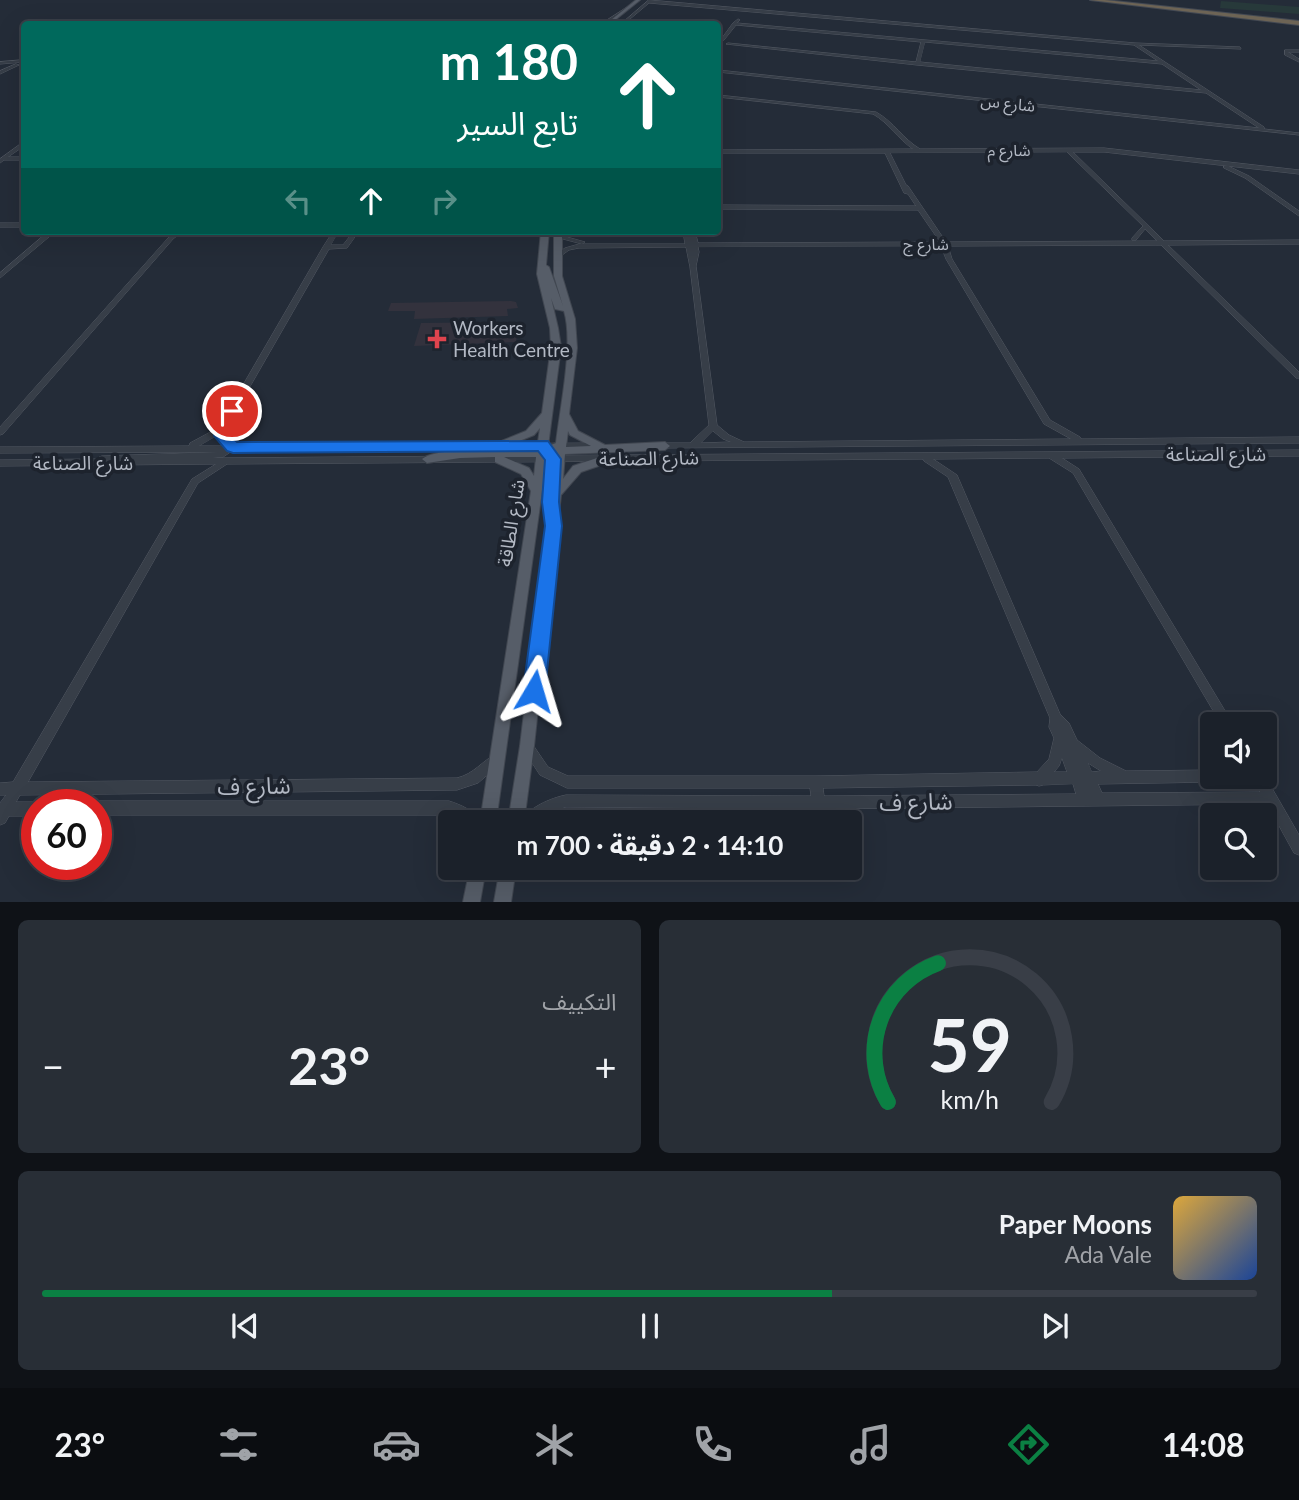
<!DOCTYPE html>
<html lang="ar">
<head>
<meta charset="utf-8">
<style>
  :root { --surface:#1b212a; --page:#282e36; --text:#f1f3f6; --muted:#a0a3a8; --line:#393e47; --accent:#0b8043 }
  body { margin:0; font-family:Lato,"Noto Sans Arabic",sans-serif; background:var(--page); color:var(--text); direction:rtl; height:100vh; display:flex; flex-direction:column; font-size:26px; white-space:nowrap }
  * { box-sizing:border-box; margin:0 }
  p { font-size:23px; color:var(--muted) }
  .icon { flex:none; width:38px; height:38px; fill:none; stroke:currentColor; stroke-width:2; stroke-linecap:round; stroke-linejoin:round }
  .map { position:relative; height:902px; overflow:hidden; direction:ltr }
  .drawer { display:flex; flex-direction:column; gap:18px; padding:18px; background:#0f1217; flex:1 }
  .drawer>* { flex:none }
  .banner { position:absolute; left:21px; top:21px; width:700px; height:214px; border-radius:7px; box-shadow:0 7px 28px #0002,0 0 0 2px var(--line); direction:rtl; background:#00695c; color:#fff; overflow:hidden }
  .tools { position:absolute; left:1200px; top:712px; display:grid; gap:14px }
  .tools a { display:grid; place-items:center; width:77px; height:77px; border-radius:7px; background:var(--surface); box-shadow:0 7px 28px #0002,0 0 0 2px var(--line); font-size:35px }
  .speed { position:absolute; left:21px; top:789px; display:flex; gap:14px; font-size:35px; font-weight:700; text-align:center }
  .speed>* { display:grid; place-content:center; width:91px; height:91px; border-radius:50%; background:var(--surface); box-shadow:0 7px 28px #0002,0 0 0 2px var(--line); line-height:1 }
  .speed .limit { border:10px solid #d22; background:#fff; color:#111 }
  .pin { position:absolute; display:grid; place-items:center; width:60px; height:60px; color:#fff; margin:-30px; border:4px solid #fff; border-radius:50%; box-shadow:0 2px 7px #0007 }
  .me { position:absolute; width:77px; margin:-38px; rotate:7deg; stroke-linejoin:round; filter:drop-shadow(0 0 5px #0008) }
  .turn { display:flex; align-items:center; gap:24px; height:147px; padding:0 28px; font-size:32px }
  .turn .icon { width:91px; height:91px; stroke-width:2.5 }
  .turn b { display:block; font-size:49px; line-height:60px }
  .lanes { display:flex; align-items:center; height:66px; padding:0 28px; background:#0003; justify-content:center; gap:35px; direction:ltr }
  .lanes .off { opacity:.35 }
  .big { font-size:52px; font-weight:700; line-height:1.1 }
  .drawer .widget { flex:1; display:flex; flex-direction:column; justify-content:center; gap:10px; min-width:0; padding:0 24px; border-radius:10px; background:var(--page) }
  .drawer .dial { align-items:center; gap:0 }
  .dial svg { height:182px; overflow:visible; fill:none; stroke:var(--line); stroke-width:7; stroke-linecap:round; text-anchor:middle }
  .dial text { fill:var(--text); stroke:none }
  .song { display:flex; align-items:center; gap:21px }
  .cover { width:84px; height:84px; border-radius:10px; background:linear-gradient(135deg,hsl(40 70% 55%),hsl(220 70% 35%)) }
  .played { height:7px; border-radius:4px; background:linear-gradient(90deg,var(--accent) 65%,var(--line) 65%) }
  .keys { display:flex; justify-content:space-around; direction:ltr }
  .heat { display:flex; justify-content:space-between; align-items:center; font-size:38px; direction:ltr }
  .drawer .tiles { flex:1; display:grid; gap:18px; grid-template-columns:1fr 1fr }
  .widget:last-child { grid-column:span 2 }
  .trip { position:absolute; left:438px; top:810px; width:424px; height:70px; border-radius:7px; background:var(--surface); box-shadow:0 7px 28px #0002,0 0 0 2px var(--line); font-weight:700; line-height:70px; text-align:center; direction:rtl }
  .tab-bar { display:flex; height:112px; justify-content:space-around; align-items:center; background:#0b0d11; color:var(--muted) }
  .tab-bar .icon { width:49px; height:49px }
  .tab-bar .selected { color:var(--accent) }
  .tab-bar b { font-size:32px; color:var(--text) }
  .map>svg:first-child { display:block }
  .medical { fill:#33323d }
  .green { fill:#27393a }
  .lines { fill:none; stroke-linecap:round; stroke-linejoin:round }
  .minor-casing { stroke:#535963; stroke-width:1 }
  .major-casing { stroke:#414751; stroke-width:2 }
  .highway-casing { stroke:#434953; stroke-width:2 }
  .minor { fill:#373e48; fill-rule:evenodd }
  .major { fill:#565d68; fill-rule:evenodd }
  .highway { fill:#6d6455; fill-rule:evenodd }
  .route { fill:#1a73e8; stroke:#114b97; stroke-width:2 }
  .health-dot { fill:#e0444e; stroke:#1d232d; stroke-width:2.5 }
  .labels { text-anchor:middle; stroke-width:7; stroke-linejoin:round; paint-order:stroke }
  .far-street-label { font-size:16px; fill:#b3b9c4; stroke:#1d232d }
  .poi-label { font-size:19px; fill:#b3b9c4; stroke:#1d232d; text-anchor:start }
  .street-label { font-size:19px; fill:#b3b9c4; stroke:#1d232d }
  .near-street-label { font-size:23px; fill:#b3b9c4; stroke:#1d232d }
</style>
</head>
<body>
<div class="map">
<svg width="1299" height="902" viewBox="0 0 1299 902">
  <rect width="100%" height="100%" fill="#242c38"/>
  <path class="medical" d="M511 301 516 302 518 308 507 309 508 316 414 319 415 311H388L391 303Z
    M519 322 516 342 414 346 421 323Z"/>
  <path class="green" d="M1221 1 1299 7V14L1220 8Z"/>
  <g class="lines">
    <defs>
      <path id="minor" d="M649 0 1135 43 1240 47 1241 49 1139 45 1264 127V129L1299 133V135L718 72V70L1259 128 1206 93 917 65 726 44 728 43 916 62 921 42 736 25 724 40 718 41V39L722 38 733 23 738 19 740 20 737 23 1158 61 1134 45 649 3 624 24H621ZM925 42 1162 64 1201 90 920 62Z
        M626 8 629 9 605 24H601Z
        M718 48H720L721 49 718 50Z
        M1285 50H1299V52H1288L1299 59V62L1285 55Z
        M24 60V62L0 64V62Z
        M16 64 19 65 0 74V71Z
        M718 95 876 112C894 122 903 139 920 149L1104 148 1299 170V174L1104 152H1073L1164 241 1299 240V244L1168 245 1299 372V378H1296L1161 245 948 246 952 259 1050 420 1080 437 1081 439 1299 437V443L657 448 656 446 657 444 660 443H690L709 425 690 267 686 247 579 248 569 250 558 258H554V256L565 248 579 244H685L683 231H695L698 243 940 242 918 210 718 209V205L916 206 908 194 904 193 885 153H718V150L913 149C898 139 889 123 873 114L718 97ZM1067 152 1143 226 1132 238V240H1136L1145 229 1157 241 946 242 908 186 906 185 890 153ZM941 246 946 259 1044 424 1071 439 744 442 729 435 717 425 696 266 699 252 698 247ZM713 431 723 439 731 442 701 443Z
        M22 143H24V146L8 157H24V160H4L0 163V159Z
        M1224 166H1228L1249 176 1299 211V216L1245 178 1224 168Z
        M0 223H24V227H0Z
        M49 231H56L0 278V273Z
        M176 231H183L173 239 3 434 0 435V427L169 237Z
        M335 231 354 232 357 234 347 248 329 249 225 430 226 435 236 445 601 443 605 446 601 449 232 451 223 457 212 458 1299 450V456L1062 458 1079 469 1233 724H1221L1073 473 1049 458 933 459 957 475 1060 714 1069 723 1077 740 1100 758 1126 771 1213 770V777H1219L1217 780 1213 782 1098 784 1102 793 1260 792 1253 777H1265V776L1299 835V855L1294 853 1267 804 819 809 566 807 555 810 537 822H521C527 808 551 798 566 795L811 796 810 788H567L540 775 521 746 523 742 527 740 531 742 548 767 568 776H815L1037 772 1049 759 1054 738 1049 727 1050 718 948 477 924 461 923 459 227 464 198 483 28 782 457 778C474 774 482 761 496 754L500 756 502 760 500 764 478 783 457 790 20 795 16 802H37L42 804 37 805V816H9L5 823 0 825V803L6 795H0V783L13 782 192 479 216 464 0 466V460L98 459 99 457 102 456 219 452 0 453V447L189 446 190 443 218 428 323 247 332 233ZM336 236H350L343 245H331ZM218 435 226 446H199ZM1062 758 1067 772H1054L1059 766ZM1088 763 1101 771 1092 772ZM1073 784 1076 794 824 796 823 788 1036 785 1039 786 1043 785Z
        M556 231H562L567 237 585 242 582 244 563 239Z
        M96 801H449C461 805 474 810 480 822H463L456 817 449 815H96V805H91Z"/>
      <path id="major" d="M636 0H640L610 24H606Z
        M541 231H549L546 265 549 267 563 306 554 276V231H562V276L575 319 577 348 569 414 578 431 605 445 665 442 670 446 665 450 565 454 563 479 573 466 606 455 611 459 610 462 581 472 561 495 534 746 524 822H508L520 746 555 454 551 453 547 455 496 822H480L531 491 521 474 495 462V457L460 458 427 463 422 459C438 446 513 450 537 449L540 428 534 435 502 448 498 450 493 446 494 444 526 431 542 413 551 347 550 328 537 274ZM551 298 555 309 564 311C574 343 560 408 556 443L548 446 561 347 558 328ZM568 431 570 435 591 446 566 447ZM504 457H536L534 476 529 468Z
        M470 868H486L480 902H463Z
        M500 868H516L511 902H494Z"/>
      <path id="highway" d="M1090 0H1105L1299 21V25Z"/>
    </defs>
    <use href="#minor" class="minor-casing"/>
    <use href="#major" class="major-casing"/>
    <use href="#highway" class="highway-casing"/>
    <use href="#minor" class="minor"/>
    <use href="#major" class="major"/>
    <use href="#highway" class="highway"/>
  </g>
  <path class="route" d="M232 406 240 411 229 435 237 442 548 441 561 459 559 502 562 526 545 691 541 698 534 701 526 698 523 691 545 526 542 502 545 460 538 451 233 453 227 451 214 436C214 427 222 409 232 406Z"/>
  <path class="health-dot" d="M433.5 328.5h7v7h7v7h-7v7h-7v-7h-7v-7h7z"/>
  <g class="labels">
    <g class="far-street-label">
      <text transform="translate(1008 103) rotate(6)" y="6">شارع س</text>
      <text x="1009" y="156">شارع م</text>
      <text x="926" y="250">شارع ج</text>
    </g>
    <g class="poi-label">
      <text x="453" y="335">Workers<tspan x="453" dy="22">Health Centre</tspan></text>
    </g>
    <g class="street-label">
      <text x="1216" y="461">شارع الصناعة</text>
      <text transform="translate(649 458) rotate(-1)" y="7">شارع الصناعة</text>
      <text x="83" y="470">شارع الصناعة</text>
      <text transform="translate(511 523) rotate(-81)" y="7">شارع الطاقة</text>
    </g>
    <g class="near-street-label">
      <text transform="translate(254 786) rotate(-1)" y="8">شارع ف</text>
      <text transform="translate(916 802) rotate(-1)" y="8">شارع ف</text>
    </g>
  </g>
</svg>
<div class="tools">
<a><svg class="icon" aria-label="sound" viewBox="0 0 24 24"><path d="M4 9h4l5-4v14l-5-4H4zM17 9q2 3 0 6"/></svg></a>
<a><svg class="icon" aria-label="search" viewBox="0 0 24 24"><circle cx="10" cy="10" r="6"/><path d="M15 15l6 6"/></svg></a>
</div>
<div class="speed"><div class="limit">60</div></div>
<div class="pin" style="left:232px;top:411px;background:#d93025"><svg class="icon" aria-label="arrive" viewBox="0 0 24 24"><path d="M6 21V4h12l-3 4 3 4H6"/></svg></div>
<svg class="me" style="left:534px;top:691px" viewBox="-20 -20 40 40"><path d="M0-17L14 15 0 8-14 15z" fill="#1a73e8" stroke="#fff" stroke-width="4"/></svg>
<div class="trip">14:10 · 2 دقيقة · 700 m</div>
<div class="banner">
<div class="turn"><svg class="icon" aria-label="ahead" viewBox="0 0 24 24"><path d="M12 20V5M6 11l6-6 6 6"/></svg><div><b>180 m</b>تابع السير</div></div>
<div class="lanes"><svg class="icon off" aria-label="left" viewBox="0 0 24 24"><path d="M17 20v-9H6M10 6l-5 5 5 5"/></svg><svg class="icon" aria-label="ahead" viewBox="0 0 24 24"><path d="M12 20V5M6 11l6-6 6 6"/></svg><svg class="icon off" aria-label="right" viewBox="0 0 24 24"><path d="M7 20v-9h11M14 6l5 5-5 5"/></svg></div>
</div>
</div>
<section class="drawer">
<div class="tiles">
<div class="widget dial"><svg viewBox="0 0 100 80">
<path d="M14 69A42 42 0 1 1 86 69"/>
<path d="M14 69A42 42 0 0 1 36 8" stroke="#0b8043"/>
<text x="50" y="56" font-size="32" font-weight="700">59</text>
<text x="50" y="72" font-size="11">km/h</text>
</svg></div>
<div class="widget"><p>التكييف</p>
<div class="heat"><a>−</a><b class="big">23°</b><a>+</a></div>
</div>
<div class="widget">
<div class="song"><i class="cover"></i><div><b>Paper Moons</b><p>Ada Vale</p></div></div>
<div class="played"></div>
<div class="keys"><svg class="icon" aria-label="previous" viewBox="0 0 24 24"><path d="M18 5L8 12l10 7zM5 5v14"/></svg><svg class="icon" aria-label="pause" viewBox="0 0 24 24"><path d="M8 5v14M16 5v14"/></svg><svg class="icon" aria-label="next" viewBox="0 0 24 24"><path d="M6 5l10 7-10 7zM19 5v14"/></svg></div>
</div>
</div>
</section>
<nav class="tab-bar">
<b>14:08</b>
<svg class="icon selected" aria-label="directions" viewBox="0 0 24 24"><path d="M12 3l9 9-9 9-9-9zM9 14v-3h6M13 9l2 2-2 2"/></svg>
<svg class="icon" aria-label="music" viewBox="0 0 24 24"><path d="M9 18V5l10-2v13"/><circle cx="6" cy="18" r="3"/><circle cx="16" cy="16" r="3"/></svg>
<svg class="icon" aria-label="phone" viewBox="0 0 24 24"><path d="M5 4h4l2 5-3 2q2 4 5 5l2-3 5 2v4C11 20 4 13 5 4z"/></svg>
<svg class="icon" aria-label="climate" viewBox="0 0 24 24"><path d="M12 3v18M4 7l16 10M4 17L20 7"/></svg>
<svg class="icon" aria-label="car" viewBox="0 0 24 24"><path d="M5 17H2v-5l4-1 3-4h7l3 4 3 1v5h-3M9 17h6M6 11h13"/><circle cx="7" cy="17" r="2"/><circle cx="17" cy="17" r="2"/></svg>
<svg class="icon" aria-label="filters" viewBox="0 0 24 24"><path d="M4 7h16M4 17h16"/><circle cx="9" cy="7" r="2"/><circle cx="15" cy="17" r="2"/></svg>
<b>23°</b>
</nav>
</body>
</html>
